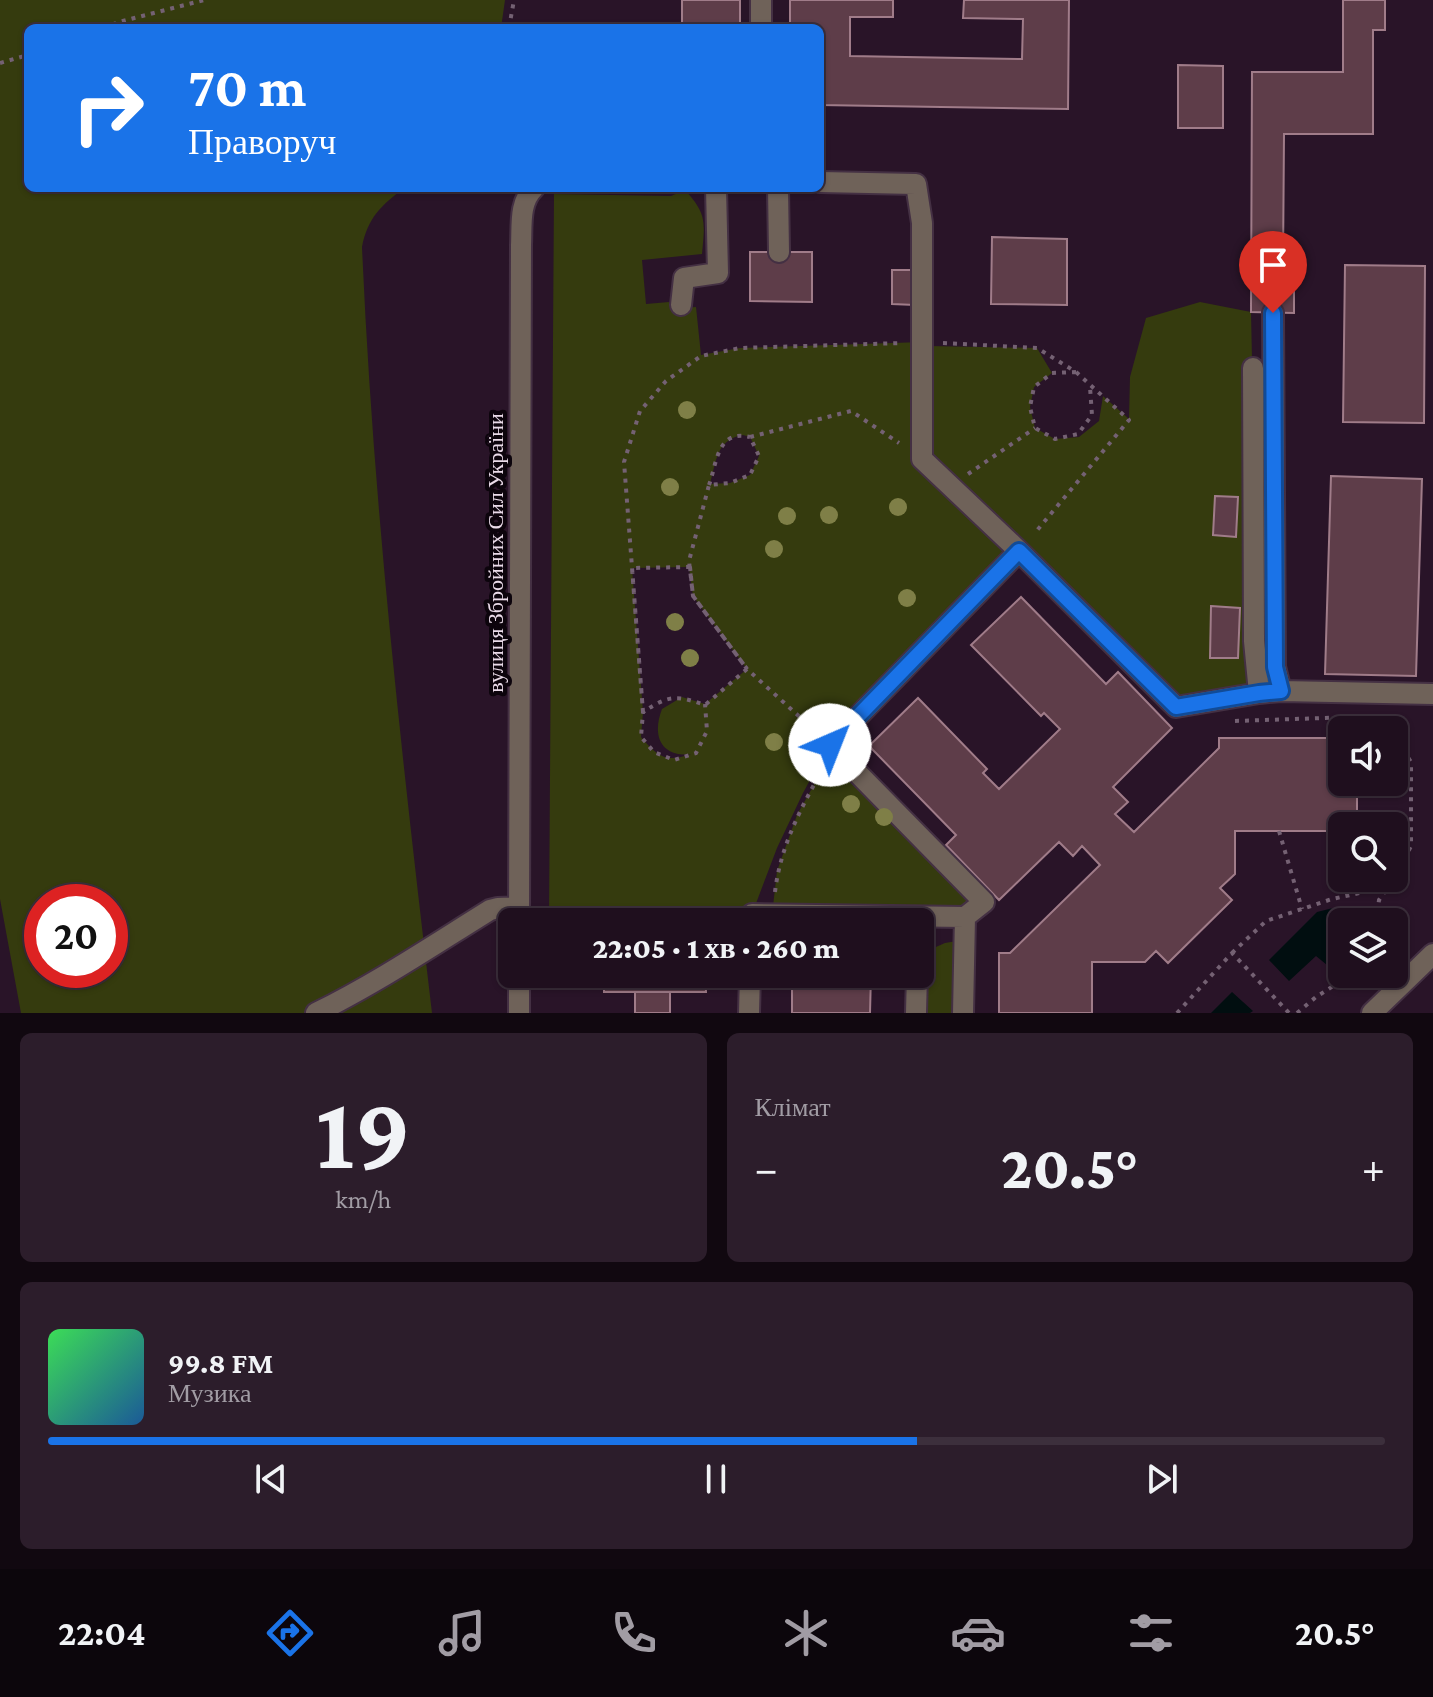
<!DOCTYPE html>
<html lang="uk">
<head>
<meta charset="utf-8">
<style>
  :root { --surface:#1f0f1e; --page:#2c1d2b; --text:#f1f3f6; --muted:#a19ca4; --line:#3c2f3c; --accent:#1a73e8 }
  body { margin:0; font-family:"Crimson Pro",serif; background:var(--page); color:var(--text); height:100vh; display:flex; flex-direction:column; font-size:30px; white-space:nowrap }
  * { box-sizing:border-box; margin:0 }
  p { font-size:26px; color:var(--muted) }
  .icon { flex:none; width:44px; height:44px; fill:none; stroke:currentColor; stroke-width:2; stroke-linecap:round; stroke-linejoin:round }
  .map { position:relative; height:1013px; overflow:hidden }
  .side { display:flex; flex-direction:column; gap:20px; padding:20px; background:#110810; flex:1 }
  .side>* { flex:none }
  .hud { position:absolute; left:24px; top:24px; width:800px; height:168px; border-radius:12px; box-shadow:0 2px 6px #0004,0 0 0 2px var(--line); background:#1a73e8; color:#fff; overflow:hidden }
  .controls { position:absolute; left:1328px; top:716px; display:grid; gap:16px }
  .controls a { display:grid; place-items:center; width:80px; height:80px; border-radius:12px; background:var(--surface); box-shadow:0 2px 6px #0004,0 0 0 2px var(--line); font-size:40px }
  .speed { position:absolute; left:24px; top:884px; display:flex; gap:16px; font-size:40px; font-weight:700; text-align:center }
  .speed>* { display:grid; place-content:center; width:104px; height:104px; border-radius:50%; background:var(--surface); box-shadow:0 2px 6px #0004,0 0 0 2px var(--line); line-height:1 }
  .speed .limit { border:12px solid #d22; background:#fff; color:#111 }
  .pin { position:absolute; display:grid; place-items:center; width:68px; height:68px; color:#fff; margin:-82px -34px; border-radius:50% 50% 50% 0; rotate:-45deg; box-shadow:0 0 8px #0007 }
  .pin .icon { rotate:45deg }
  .me { position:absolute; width:88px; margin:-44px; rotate:44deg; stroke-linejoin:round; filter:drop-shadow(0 0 6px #0008) }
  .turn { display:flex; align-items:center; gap:28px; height:168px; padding:0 32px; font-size:36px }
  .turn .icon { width:104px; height:104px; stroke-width:2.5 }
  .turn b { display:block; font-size:56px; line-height:68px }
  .big { font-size:60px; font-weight:800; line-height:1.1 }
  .side .widget { flex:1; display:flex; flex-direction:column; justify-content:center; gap:12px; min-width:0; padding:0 28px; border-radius:12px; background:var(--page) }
  .side .dial { align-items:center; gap:0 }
  .dial b { font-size:104px; line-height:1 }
  .song { display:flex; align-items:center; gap:24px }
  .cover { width:96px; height:96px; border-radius:12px; background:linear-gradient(135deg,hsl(130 70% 55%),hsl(210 70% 35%)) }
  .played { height:8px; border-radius:4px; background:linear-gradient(90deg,var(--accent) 65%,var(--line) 65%) }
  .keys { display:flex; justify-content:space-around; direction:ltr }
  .heat { display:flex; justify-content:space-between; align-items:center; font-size:44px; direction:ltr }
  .side .tiles { flex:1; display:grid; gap:20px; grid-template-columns:1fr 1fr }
  .widget:last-child { grid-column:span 2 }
  .trip { position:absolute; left:498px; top:908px; width:436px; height:80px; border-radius:12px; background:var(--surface); box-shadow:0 2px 6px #0004,0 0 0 2px var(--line); font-weight:800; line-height:80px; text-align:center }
  .tabs { display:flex; height:128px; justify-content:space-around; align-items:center; background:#0c060c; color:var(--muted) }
  .tabs .icon { width:56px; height:56px }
  .tabs .selected { color:var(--accent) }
  .tabs b { font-size:36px; color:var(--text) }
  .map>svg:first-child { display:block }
  .green { fill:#353b0e; fill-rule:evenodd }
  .water { fill:#010e10 }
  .building { fill:#5e3d49; stroke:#a07c89; stroke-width:2 }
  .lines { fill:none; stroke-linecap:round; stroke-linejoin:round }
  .minor-casing { stroke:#443043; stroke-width:24 }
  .path { stroke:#746173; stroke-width:4; stroke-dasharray:4 6; stroke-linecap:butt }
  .minor { stroke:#6f6259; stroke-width:20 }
  .tree { fill:#7f7f47 }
  .route-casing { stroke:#114b97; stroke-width:20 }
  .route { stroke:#1a73e8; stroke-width:14 }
  .labels { text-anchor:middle; stroke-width:8; stroke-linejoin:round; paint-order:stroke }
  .street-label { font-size:22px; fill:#eadbe9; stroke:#0c040c }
</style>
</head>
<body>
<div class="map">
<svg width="1433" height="1013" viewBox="0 0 1433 1013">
  <rect width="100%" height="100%" fill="#291428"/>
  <path class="green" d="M0 0H505L501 28H28V188H404C381 206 368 217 362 247 373 503 402 758 432 1013H21L0 899ZM42 902H110V970H42Z
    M685 190C707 214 705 222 702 254L642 260 646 304 669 302 670 309 696 307 701 355 740 348 923 342 922 459 1019 551 830 745 835 759 815 771 803 793 777 848 752 914 741 922H549L554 194 671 196ZM743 435 750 437 759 456 750 475 730 483 710 484C716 463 716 439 743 435ZM689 567 693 596 747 669 705 704 682 697 662 709C655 727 655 749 678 754 683 755 687 754 691 754 666 763 658 757 641 737L643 712 632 568Z
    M1200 302 1251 312 1259 693 1188 705 928 457V346L1037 348 1052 373 1034 387 1030 407 1035 428 1055 439 1079 437 1099 421 1103 396 1129 419 1130 377 1146 318Z
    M846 760 984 902 965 917 772 915 777 871 797 815 820 774Z
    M957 941 963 1013H916L920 954 945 943Z"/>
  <path class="water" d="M1333 908 1352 911 1362 922H1342V964L1327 965 1316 956 1289 981 1269 960 1317 912Z
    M1232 992 1253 1011 1250 1013H1211Z"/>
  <path class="building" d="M682 0H740V28H663V23L682 24Z
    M790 0H893V17H850V56L1022 59 1023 19 963 18 964 0H1069L1068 109 820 105V28H790Z
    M1343 0H1385V30H1373V134H1284L1283 265H1294V313L1251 312 1252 72H1343Z
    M1178 65 1223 66V128H1178Z
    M992 237 1067 239V305L991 304Z
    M750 252H812V302L750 301Z
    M1345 265 1425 266 1424 423 1343 422Z
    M892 270H916L915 305 892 304Z
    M1331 476 1422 479 1416 676 1325 674Z
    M1215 496 1238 497 1236 537 1213 535Z
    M1021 597 1106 684 1118 672 1172 728 1113 787 1128 802 1115 814 1134 832 1219 748V738H1342V782H1357V826H1342V831H1235V874L1220 888 1232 900 1168 963 1156 951 1145 962H1092V1013H999V953H1010L1100 865 1082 846 1073 856 1059 842 999 900 946 845 956 835 869 746 918 698 987 769 983 773 999 789 1060 729 1044 713 1041 716 971 645Z
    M1211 606 1240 608 1238 658H1210Z
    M604 974H705L706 992H604Z
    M792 974H871L870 1013H792Z
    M635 992H670V1013H635Z"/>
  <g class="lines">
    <defs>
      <path id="minor" d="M761 28V0
        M820 182 916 184 922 223V459L1019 551
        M778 188 779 252
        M681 305 684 278 718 273 716 188
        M1273 313 1275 667 1281 691
        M1253 368 1254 641 1259 693
        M519 922 521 245C522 225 519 202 534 188
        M752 922V914L965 917 984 902 830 745 1019 551 1176 707 1259 693 1281 691 1433 694
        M519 974V1013
        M316 1013C377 983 432 946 490 910L498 908 519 907
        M749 1013 750 974
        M916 1013 917 974
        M963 1013 965 917
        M1372 1013 1433 954"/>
    </defs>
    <use href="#minor" class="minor-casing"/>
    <path class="path" d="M103 28 119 22 204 0
      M509 28 514 0
      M0 63 28 55
      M943 343 1037 348 1076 372 1129 420 1034 534
      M1076 372 1052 373 1034 387 1030 407 1035 428 1055 439 1078 434 1092 415 1090 387
      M968 474 1035 428
      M709 485C717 463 717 429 750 437
      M690 567 693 596 747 669 705 705C676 695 669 695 643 712L632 568Z
      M645 711 643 712 641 737 654 752 674 760 696 753 707 731 705 704
      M643 712 624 462 640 411 666 381 701 356 740 348 902 343
      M1371 716 1387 730
      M1235 721 1354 717
      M814 730 747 669 693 596 689 561 709 485 730 483 750 475 759 456 750 437 851 411 899 443
      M1279 831 1302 909
      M775 892C780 849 799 811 820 774L826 770
      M1376 922 1379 900 1397 874 1411 846V762L1394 736
      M1232 953 1266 921 1332 899 1387 887
      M1177 1013 1232 953 1289 1013
      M1297 1013 1316 997 1352 974"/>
    <use href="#minor" class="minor"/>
  </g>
  <g class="tree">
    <circle cx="687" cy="410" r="9"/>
    <circle cx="670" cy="487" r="9"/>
    <circle cx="898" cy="507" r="9"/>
    <circle cx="829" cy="515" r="9"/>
    <circle cx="787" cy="516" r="9"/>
    <circle cx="774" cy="549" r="9"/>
    <circle cx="907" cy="598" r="9"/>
    <circle cx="675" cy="622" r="9"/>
    <circle cx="690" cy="658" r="9"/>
    <circle cx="774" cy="742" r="9"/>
    <circle cx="816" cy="749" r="9"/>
    <circle cx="851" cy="804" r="9"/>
    <circle cx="884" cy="817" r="9"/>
  </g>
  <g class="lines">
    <defs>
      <path id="route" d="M830 745 1019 551 1176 707 1259 693 1281 691 1275 667 1273 313"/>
    </defs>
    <use href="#route" class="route-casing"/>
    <use href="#route" class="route"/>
  </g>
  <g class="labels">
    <g class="street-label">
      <text transform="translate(495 553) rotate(-90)" y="8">вулиця Збройних Сил України</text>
    </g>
  </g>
</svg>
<div class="controls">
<a><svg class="icon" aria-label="sound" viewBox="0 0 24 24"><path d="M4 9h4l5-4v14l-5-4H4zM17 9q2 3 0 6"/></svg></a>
<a><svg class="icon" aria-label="search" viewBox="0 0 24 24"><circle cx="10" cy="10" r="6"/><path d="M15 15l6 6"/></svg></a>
<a><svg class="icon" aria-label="layers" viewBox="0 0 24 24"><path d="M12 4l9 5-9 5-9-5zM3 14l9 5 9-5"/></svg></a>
</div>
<div class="speed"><div class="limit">20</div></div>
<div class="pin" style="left:1273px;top:313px;background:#d93025"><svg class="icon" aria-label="arrive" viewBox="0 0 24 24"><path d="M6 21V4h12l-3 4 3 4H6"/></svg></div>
<svg class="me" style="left:830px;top:745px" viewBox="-20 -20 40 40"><circle r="19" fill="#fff"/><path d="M0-13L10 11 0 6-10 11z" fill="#1a73e8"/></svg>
<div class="trip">22:05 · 1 хв · 260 m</div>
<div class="hud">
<div class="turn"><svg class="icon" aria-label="right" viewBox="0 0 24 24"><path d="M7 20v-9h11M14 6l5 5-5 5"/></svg><div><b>70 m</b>Праворуч</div></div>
</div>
</div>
<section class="side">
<div class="tiles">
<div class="widget dial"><b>19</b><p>km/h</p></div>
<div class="widget"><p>Клімат</p>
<div class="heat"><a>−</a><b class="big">20.5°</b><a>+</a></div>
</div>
<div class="widget">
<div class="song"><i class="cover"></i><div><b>99.8 FM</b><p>Музика</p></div></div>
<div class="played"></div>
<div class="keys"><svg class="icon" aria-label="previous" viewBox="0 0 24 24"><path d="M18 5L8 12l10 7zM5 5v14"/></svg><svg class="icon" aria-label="pause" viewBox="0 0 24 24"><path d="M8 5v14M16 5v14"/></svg><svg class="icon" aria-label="next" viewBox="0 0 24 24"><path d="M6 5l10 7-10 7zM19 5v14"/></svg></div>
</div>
</div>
</section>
<nav class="tabs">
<b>22:04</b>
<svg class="icon selected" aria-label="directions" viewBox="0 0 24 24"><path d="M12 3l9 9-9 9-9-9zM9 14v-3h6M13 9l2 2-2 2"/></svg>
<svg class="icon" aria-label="music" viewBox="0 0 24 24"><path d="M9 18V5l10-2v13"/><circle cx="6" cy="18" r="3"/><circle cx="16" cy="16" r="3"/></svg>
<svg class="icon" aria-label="phone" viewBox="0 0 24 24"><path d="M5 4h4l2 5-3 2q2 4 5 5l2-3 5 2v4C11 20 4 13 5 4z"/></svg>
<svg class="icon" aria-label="climate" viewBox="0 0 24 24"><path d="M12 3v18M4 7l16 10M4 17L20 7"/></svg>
<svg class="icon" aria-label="car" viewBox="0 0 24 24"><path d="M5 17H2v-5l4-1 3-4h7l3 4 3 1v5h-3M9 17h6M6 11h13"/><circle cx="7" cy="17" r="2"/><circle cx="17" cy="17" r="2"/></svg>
<svg class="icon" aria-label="filters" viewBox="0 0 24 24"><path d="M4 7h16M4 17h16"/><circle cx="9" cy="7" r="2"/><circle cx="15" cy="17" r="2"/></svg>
<b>20.5°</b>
</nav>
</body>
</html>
